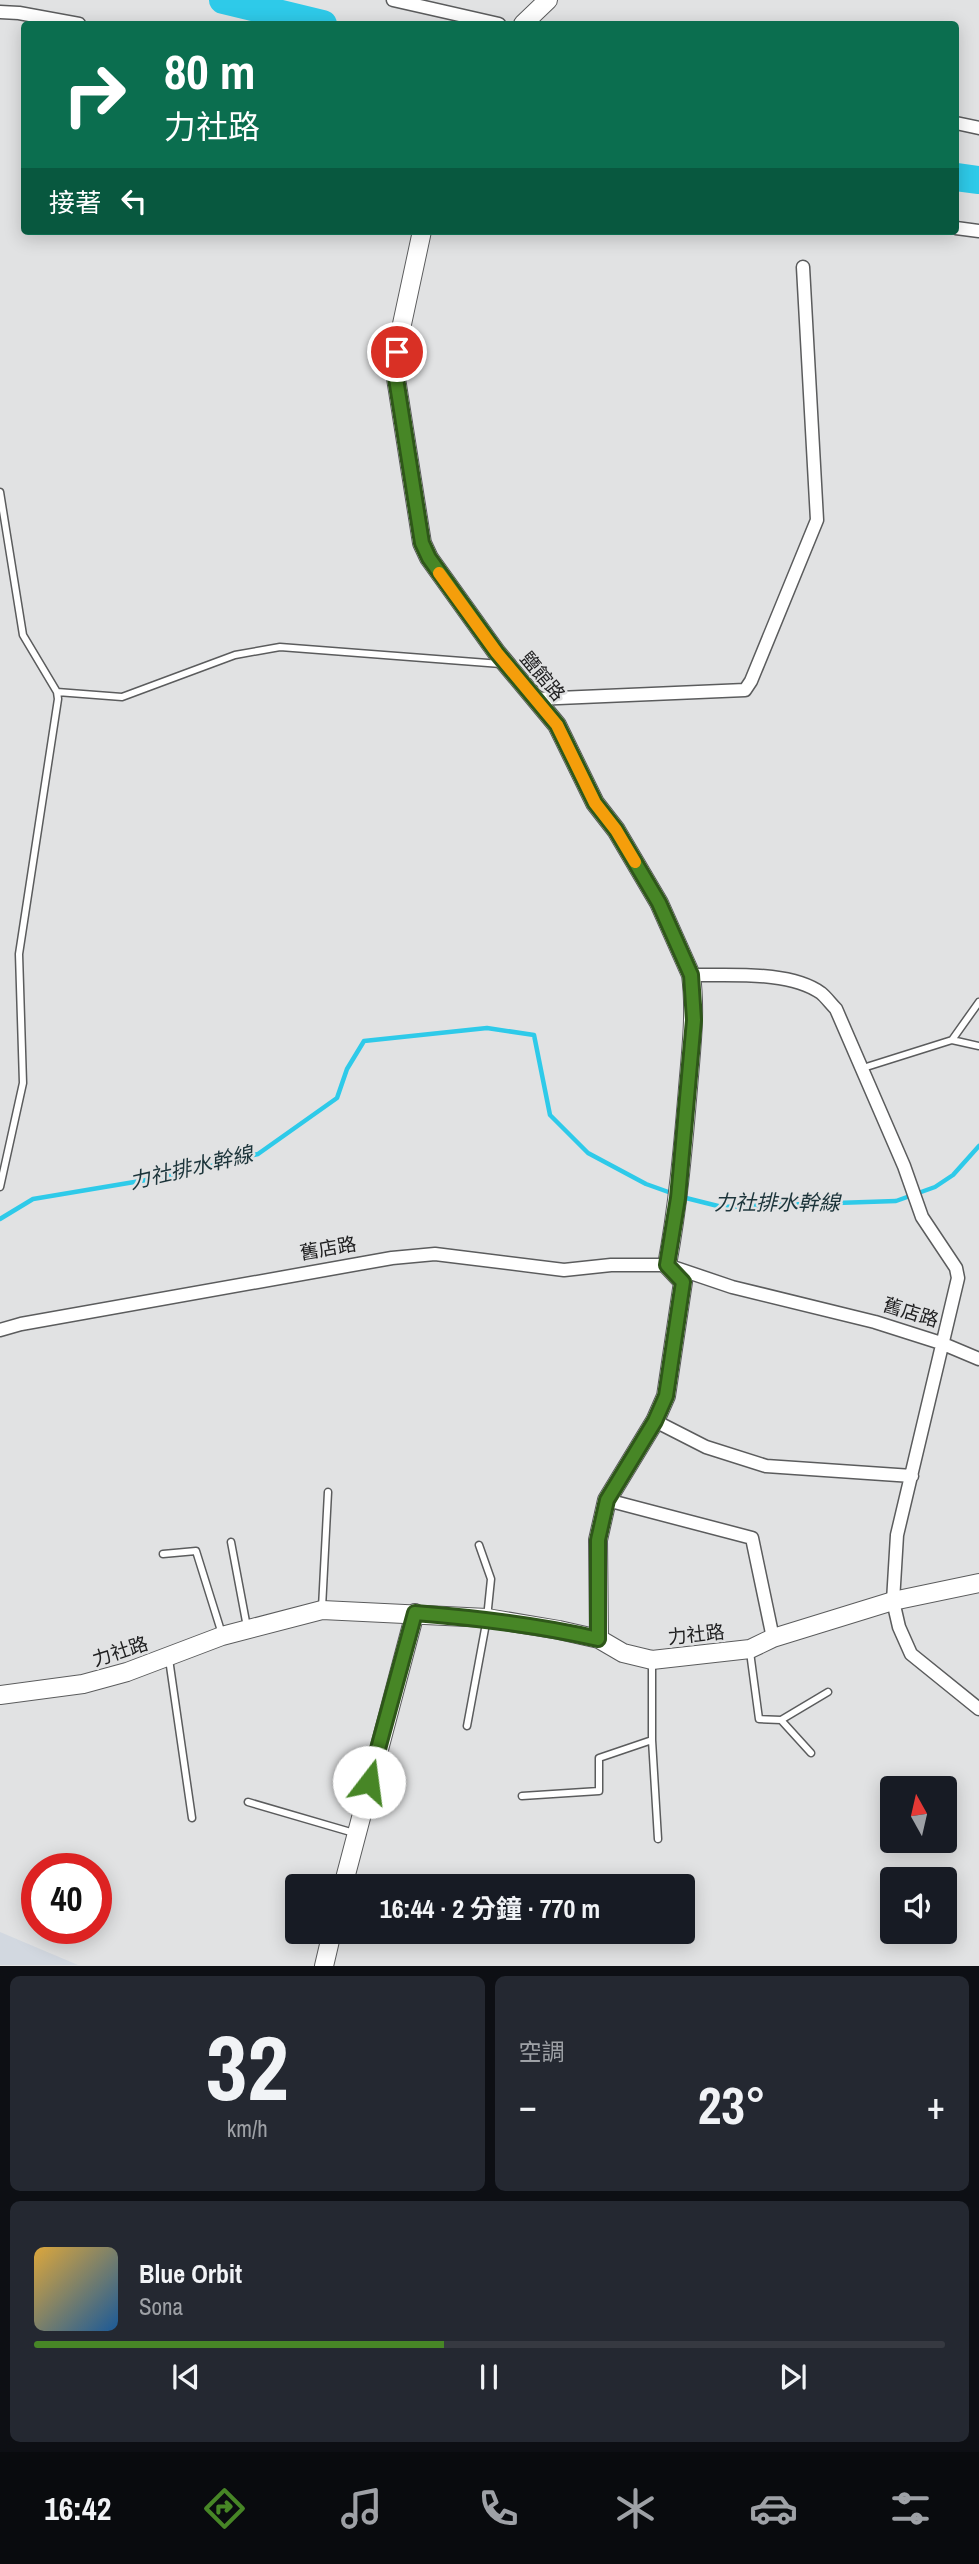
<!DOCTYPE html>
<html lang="zh-TW">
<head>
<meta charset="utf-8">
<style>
  :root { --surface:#171b24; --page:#242831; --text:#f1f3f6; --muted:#9ea1a6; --line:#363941; --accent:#478626 }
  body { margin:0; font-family:"Archivo Narrow","Noto Sans TC",sans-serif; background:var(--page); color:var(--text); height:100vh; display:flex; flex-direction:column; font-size:26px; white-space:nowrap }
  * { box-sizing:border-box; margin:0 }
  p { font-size:23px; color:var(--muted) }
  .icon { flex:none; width:38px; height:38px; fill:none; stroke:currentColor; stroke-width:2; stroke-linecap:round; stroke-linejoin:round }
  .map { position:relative; height:1966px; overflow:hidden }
  .drawer { display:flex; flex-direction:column; gap:10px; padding:10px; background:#0d0f14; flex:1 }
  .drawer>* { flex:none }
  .banner { position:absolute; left:21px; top:21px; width:938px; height:214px; border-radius:7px; box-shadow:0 4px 18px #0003; background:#0b6e4f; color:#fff; overflow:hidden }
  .needle { width:46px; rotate:352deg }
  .controls { position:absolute; left:880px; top:1776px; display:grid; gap:14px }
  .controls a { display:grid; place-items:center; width:77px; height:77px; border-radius:7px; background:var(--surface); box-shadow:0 4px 18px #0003; font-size:35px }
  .speed { position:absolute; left:21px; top:1853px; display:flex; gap:14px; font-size:35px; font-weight:700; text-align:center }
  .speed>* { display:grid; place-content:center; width:91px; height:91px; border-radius:50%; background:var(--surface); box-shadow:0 4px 18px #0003; line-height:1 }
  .speed .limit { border:10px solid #d22; background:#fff; color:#111 }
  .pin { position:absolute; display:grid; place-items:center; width:60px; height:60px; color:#fff; margin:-30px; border:4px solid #fff; border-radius:50%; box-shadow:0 2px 7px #0007 }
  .me { position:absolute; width:77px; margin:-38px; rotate:15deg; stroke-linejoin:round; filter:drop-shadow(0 0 5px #0008) }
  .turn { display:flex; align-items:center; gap:24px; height:147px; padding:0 28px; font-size:32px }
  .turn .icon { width:91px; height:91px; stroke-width:2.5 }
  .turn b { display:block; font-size:49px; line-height:60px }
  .then { display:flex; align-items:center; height:66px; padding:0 28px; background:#0003; gap:14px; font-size:26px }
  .big { font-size:52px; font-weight:700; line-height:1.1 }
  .drawer .tile { flex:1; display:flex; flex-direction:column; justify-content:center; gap:10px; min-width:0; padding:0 24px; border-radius:10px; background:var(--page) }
  .drawer .dial { align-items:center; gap:0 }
  .dial b { font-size:91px; line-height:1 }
  .song { display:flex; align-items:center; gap:21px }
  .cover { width:84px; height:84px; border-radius:10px; background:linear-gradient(135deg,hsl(40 70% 55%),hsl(210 70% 35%)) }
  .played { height:7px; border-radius:4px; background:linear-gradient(90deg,var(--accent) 45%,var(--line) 45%) }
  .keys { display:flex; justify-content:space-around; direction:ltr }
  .heat { display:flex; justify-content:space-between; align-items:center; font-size:38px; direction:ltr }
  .drawer .tiles { flex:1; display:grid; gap:10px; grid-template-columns:1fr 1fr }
  .tile:last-child { grid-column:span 2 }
  .trip { position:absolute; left:285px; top:1874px; width:410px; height:70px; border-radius:7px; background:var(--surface); box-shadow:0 4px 18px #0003; font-weight:700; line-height:70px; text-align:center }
  .tabs { display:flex; height:112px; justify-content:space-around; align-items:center; background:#090b0e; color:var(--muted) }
  .tabs .icon { width:49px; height:49px }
  .tabs .active { color:var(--accent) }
  .tabs b { font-size:32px; color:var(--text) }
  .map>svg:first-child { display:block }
  .built { fill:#d2d8e0 }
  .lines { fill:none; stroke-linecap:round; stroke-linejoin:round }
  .stream { stroke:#2ecae9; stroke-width:4.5 }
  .river { stroke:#2ecae9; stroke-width:28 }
  .lane-casing { stroke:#5b5c5d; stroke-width:9 }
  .street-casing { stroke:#5b5c5d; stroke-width:15 }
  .secondary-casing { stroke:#5b5c5d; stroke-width:20 }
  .lane { stroke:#fff; stroke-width:6 }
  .street { stroke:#fff; stroke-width:12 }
  .secondary { stroke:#fff; stroke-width:18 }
  .route-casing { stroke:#2e5719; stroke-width:18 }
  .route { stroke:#478626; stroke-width:12 }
  .slow { stroke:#f59e0b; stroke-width:12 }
  .labels { text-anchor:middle; stroke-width:5; stroke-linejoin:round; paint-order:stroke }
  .street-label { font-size:19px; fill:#1e1e1f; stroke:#e1e2e3 }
  .water-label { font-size:21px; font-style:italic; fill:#1c343a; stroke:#e1e2e3 }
</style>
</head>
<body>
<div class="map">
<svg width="979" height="1966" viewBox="0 0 979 1966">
  <rect width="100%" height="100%" fill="#e1e2e3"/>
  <path class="built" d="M0 1932 78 1965H0Z"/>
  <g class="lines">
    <path class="stream" d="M682 1197 722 1207 896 1201 935 1187 953 1175 979 1146
      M0 1219 33 1199 176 1175 258 1154 337 1098 347 1069 364 1041 487 1028 534 1035 550 1115 588 1153 646 1184 674 1194"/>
    <path class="river" d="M223 0 323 24
      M956 177 979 180"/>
    <defs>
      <path id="lane" d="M0 492 23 635 57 692 58 699 19 954 23 1083 0 1187
        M57 692 122 697 235 655 280 647 501 664
        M952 1040 979 1046
        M863 1068 952 1040 979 1002
        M231 1542 247 1627
        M163 1554 196 1551 222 1634
        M322 1608 328 1492
        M750 1652 759 1719 781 1720 811 1753
        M169 1659 192 1818
        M652 1662V1740L658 1839
        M781 1720 828 1692
        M467 1726 487 1618 491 1579 479 1545
        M522 1796 599 1791V1758L652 1740
        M248 1802 354 1833"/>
      <path id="street" d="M393 0 499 24
        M0 12 19 13 79 24
        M956 123 979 128
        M956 228 979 231
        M535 699 745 690 751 681 817 520 803 267
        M691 975C729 976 789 970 821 993 826 997 831 1004 836 1009L904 1166 922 1217 956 1268 958 1278 897 1535 893 1601 899 1627 911 1654 979 1709
        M0 1330 21 1324 392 1258 435 1254 564 1270 611 1265H667L732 1287 875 1322 941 1343 979 1359
        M655 1421 706 1447 766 1466 912 1476
        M607 1500 752 1538 773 1638"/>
      <path id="secondary" d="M523 24 548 0
        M422 231 396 352 395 372 422 543 429 558 497 653 557 725 595 803 616 830 659 903 691 975C696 1013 691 1051 688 1088 683 1148 678 1206 667 1265L683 1282 666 1396 655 1421 607 1500 598 1540 599 1639
        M0 1695 83 1684 127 1672 222 1636 322 1610 487 1618 559 1630 599 1639 623 1653 652 1660 750 1649 773 1638 893 1601 979 1583
        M343 1886 415 1613
        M324 1966 332 1932"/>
    </defs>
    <use href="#lane" class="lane-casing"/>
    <use href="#street" class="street-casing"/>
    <use href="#secondary" class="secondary-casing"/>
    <use href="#lane" class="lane"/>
    <use href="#street" class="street"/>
    <use href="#secondary" class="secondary"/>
  </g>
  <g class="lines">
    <defs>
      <path id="route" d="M369 1782 415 1613C477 1618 538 1625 598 1639V1540L607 1500 655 1421 666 1396 683 1282 667 1265 678 1198 694 1020 691 975 659 903 616 830 595 803 557 725 497 653 429 558 422 543 395 372 397 352"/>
    </defs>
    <use href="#route" class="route-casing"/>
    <use href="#route" class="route"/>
    <path class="slow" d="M439 573 497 653 557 725 595 803 616 830 635 862"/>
  </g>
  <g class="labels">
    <g class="street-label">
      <text transform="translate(543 676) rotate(50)" y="7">鹽館路</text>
      <text transform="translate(328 1248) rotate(-10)" y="7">舊店路</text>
      <text transform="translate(911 1312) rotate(17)" y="7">舊店路</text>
      <text transform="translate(696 1634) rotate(-6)" y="7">力社路</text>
      <text transform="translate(120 1651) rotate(-18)" y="7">力社路</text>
    </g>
    <g class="water-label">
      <text transform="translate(191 1168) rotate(-13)" y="7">力社排水幹線</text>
      <text x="777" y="1210">力社排水幹線</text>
    </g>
  </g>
</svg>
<div class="controls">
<a><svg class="needle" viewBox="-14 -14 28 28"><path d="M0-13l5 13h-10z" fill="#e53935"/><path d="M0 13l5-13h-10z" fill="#9ea1a6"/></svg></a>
<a><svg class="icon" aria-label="sound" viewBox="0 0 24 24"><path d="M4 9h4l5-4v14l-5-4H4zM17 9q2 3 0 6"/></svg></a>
</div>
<div class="speed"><div class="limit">40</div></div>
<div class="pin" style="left:397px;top:352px;background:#d93025"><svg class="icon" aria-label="arrive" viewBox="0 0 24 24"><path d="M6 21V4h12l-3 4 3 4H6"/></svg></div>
<svg class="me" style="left:369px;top:1782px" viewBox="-20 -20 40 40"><circle r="19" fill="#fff"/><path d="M0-13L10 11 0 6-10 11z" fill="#478626"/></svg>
<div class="trip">16:44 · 2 分鐘 · 770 m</div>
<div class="banner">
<div class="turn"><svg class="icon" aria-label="right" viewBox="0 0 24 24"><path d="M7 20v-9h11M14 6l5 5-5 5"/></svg><div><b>80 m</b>力社路</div></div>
<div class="then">接著<svg class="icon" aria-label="left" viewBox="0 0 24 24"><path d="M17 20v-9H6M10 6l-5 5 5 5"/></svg></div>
</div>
</div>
<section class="drawer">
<div class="tiles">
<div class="tile dial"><b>32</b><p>km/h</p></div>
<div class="tile"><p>空調</p>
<div class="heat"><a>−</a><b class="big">23°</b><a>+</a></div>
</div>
<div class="tile">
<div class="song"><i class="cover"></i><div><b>Blue Orbit</b><p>Sona</p></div></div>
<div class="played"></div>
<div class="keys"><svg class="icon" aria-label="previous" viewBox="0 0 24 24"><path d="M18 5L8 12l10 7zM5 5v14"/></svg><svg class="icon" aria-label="pause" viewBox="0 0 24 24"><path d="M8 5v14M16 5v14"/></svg><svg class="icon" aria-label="next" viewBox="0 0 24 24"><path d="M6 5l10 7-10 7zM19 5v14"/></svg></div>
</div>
</div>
</section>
<nav class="tabs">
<b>16:42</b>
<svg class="icon active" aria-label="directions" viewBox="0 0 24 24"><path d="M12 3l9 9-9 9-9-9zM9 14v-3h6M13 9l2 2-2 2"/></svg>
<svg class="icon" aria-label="music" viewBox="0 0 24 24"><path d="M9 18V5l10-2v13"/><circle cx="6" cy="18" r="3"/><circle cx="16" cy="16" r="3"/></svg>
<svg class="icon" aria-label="phone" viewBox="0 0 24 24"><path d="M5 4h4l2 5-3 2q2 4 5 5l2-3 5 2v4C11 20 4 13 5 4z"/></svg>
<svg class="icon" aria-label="climate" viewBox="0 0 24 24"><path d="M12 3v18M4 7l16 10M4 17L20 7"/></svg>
<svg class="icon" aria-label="car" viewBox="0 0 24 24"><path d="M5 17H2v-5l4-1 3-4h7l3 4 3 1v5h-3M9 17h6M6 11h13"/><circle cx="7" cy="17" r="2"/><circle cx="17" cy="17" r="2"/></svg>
<svg class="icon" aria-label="filters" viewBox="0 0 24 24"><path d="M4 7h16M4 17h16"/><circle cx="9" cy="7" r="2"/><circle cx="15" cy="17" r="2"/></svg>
</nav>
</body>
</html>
